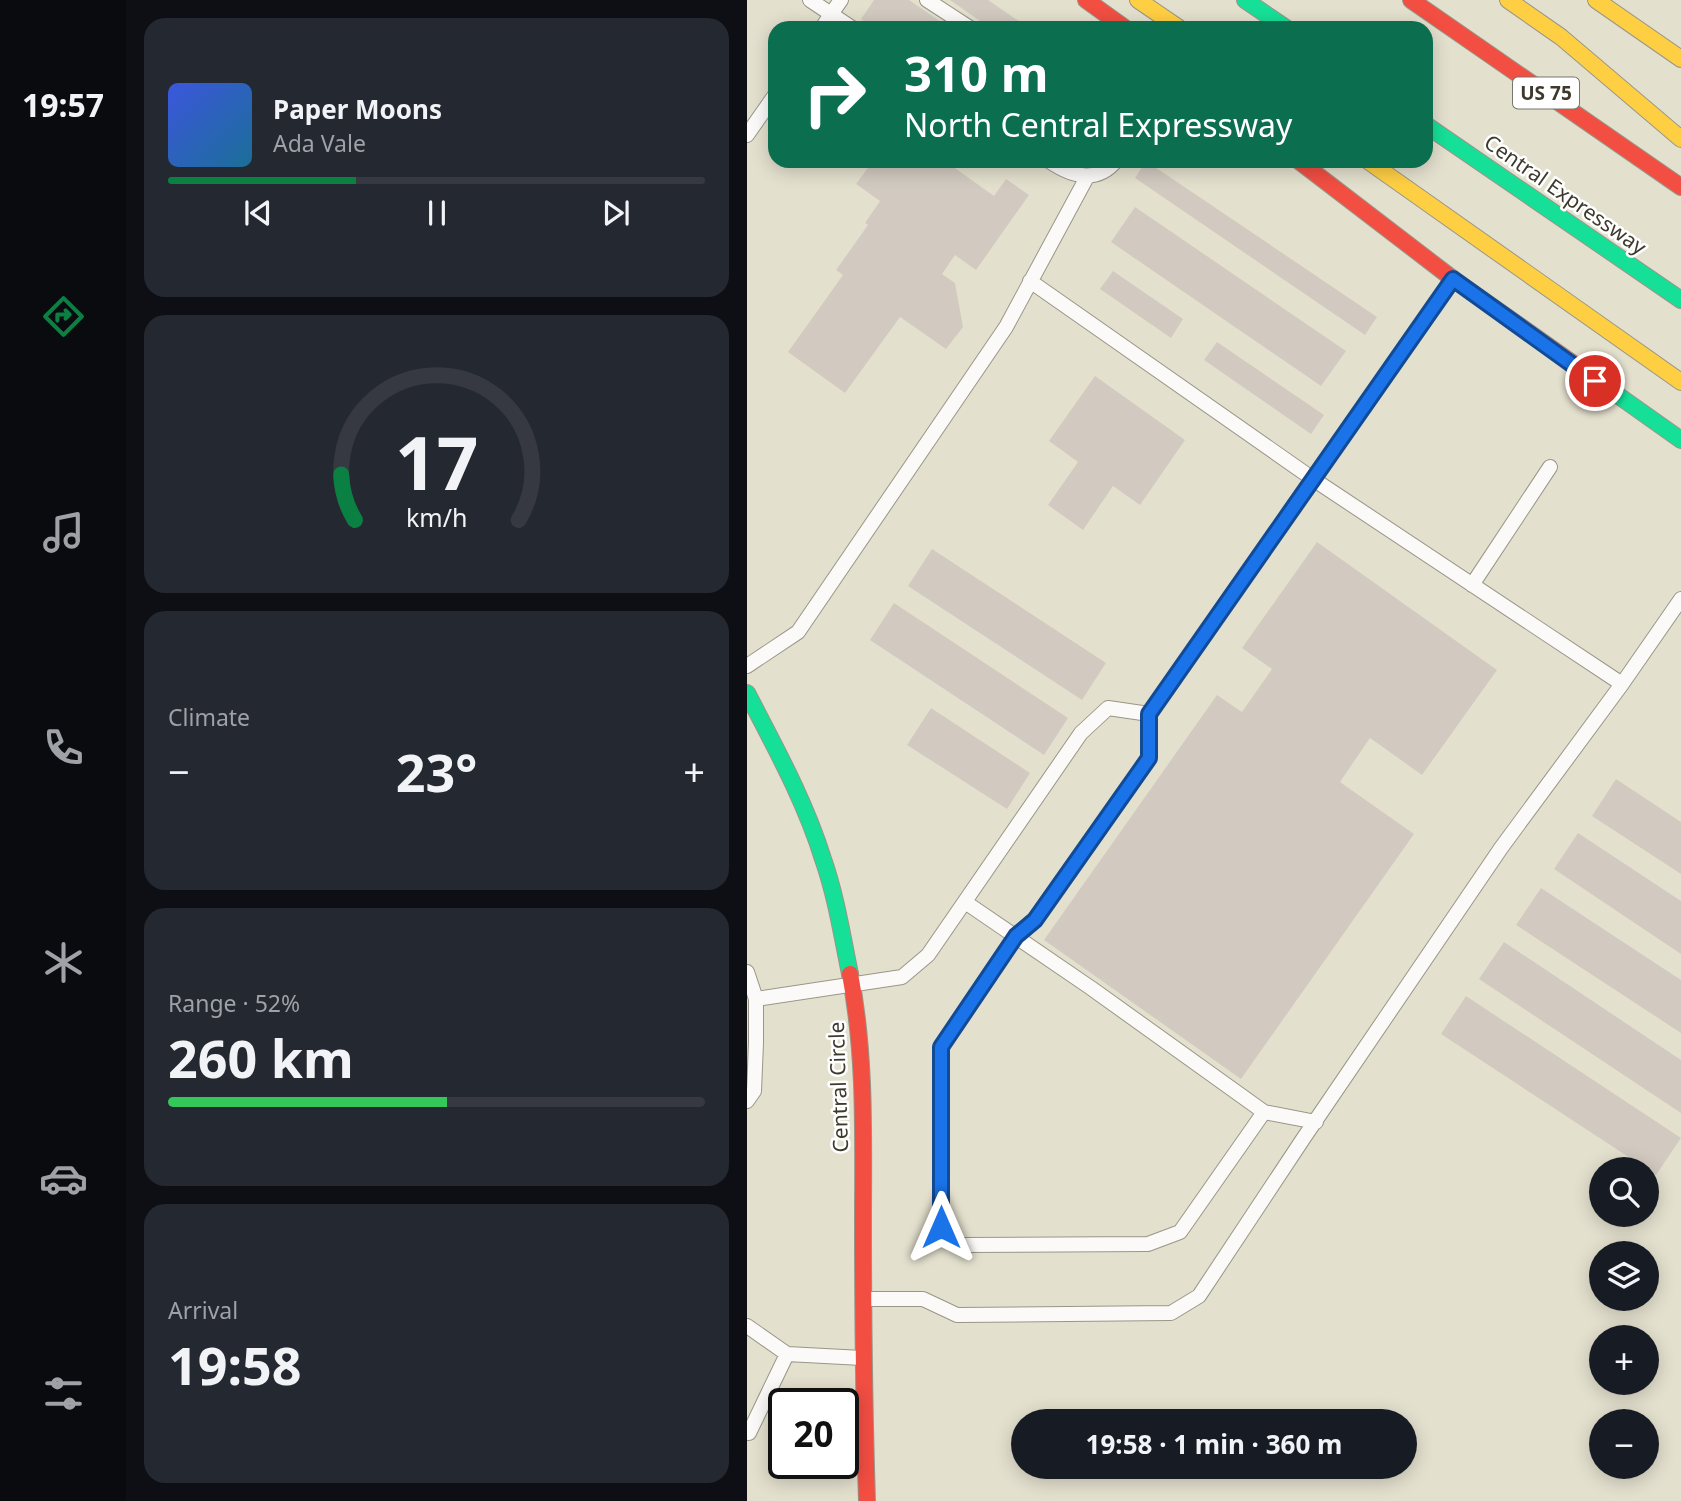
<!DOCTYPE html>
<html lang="en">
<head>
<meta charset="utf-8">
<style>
  :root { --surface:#171b24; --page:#242831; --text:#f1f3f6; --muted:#9ea1a6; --line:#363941; --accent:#0b8043 }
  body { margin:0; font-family:"Noto Sans",sans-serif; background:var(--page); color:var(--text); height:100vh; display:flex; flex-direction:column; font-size:26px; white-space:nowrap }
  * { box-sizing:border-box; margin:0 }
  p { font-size:23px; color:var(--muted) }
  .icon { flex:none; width:38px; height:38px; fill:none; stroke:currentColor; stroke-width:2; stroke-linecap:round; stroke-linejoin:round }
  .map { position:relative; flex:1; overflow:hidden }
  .panel { display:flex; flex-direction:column; gap:18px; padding:18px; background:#0d0f14; width:621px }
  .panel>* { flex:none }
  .hud { position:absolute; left:21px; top:21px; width:665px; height:147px; border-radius:21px; box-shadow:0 4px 18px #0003; background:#0b6e4f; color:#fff; overflow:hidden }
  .controls { position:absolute; left:842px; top:1157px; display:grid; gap:14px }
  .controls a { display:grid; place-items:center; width:70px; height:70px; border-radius:50%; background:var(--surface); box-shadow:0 4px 18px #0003; font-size:35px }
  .speed { position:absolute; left:21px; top:1388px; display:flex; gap:14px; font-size:35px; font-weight:700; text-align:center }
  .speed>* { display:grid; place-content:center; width:91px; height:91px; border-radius:50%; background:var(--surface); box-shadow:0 4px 18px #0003; line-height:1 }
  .speed .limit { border:4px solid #111; border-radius:10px; background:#fff; color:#111 }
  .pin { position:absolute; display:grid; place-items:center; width:60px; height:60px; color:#fff; margin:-30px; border:4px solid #fff; border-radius:50%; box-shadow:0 2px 7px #0007 }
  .me { position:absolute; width:77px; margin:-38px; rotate:0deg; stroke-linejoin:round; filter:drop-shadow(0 0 5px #0008) }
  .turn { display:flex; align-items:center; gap:24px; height:147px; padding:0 21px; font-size:32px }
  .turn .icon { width:91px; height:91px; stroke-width:2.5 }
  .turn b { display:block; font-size:49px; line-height:60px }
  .big { font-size:52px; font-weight:700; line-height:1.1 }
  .panel .tile { flex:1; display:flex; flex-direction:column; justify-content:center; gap:10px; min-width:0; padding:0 24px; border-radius:21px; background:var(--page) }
  .panel .dial { align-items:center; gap:0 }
  .dial svg { height:182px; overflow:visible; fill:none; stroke:var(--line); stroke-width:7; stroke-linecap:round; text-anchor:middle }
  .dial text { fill:var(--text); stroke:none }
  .song { display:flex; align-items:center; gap:21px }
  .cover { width:84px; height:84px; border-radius:10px; background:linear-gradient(135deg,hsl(230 70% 55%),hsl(200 70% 35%)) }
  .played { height:7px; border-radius:4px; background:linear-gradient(90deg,var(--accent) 35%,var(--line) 35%) }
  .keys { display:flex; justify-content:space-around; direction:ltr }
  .heat { display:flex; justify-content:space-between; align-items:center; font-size:38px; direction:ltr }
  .charge { height:10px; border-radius:5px; background:linear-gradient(90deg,#34c759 52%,var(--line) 0) }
  .trip { position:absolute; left:264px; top:1409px; width:406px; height:70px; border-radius:35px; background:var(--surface); box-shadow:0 4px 18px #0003; font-weight:700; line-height:70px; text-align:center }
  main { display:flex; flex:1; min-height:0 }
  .menu { display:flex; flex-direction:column; width:126px; justify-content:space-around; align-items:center; background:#090b0e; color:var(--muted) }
  .menu .icon { width:49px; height:49px }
  .menu .on { color:var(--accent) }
  .menu b { font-size:32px; color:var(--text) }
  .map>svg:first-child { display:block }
  .building { fill:#d2cac0 }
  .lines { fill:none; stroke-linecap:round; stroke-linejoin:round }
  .lane-casing { stroke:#999688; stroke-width:16 }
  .fast-casing { stroke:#999688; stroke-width:18 }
  .slow-casing { stroke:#999688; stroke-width:18 }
  .jam-casing { stroke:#999688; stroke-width:18 }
  .lane { stroke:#fbfaf8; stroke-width:14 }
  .fast { stroke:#16e098; stroke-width:16 }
  .slow { stroke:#ffcf43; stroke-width:16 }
  .jam { stroke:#f24e42; stroke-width:16 }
  .route-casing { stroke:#114b97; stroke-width:18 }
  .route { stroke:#1a73e8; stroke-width:12 }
  .labels { text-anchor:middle; stroke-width:5; stroke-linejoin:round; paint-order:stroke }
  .shield { fill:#fff; stroke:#77756c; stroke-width:2 }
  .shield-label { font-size:19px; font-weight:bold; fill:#3d3a2d }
  .street-label { font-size:21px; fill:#3d3a2d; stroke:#fff }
</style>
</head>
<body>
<main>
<nav class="menu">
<b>19:57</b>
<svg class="icon on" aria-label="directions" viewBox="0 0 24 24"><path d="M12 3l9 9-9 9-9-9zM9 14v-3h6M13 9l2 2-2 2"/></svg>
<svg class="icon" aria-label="music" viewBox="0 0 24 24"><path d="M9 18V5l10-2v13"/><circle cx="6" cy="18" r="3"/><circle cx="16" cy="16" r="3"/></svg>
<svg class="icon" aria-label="phone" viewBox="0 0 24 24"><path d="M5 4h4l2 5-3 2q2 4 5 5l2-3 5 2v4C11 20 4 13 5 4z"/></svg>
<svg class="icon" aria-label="climate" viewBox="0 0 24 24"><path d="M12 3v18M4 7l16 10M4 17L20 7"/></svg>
<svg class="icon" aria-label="car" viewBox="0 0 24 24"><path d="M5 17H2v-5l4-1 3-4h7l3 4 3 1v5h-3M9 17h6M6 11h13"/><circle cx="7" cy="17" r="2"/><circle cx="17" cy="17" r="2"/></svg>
<svg class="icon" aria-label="filters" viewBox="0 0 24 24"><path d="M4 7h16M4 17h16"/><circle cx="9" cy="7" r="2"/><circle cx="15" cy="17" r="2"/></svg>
</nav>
<section class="panel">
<div class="tile">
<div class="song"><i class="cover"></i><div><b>Paper Moons</b><p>Ada Vale</p></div></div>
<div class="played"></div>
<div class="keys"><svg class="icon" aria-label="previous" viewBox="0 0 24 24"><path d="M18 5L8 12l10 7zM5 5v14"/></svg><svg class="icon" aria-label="pause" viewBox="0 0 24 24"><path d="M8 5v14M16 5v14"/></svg><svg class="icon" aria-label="next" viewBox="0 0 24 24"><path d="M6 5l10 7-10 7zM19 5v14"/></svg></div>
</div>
<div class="tile dial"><svg viewBox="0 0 100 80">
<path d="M14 69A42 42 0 1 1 86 69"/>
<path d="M14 69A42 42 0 0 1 8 49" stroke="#0b8043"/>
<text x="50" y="56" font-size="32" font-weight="700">17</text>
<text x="50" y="72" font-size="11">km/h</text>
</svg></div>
<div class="tile"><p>Climate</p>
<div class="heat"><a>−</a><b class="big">23°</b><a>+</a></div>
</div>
<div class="tile"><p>Range · 52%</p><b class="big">260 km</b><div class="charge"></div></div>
<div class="tile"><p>Arrival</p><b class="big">19:58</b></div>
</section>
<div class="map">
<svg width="934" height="1501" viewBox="0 0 934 1501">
  <rect width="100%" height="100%" fill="#e4e0ce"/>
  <path class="building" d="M127 0H162L203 28H128L114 19Z
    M203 0H241L282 28H243Z
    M126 161H198L247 196 259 179 282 195 229 270 208 255 195 274 208 283 216 327 199 349 153 317 98 393 41 352 96 275 89 270 121 225 118 223 133 201 109 184Z
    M399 161 630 317 618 335 388 178Z
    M388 207 599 351 574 386 364 242Z
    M366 271 436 319 424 338 353 289Z
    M470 342 577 415 564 434 457 360Z
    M348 376 438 440 393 505 366 486 336 530 301 505 331 462 302 441Z
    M570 542 750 670 675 775 623 738 593 782 667 834 494 1079 297 940 470 695 495 712 525 669 495 648Z
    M185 549 359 663 335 700 161 586Z
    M147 603 321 718 297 755 123 640Z
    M184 708 283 773 260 809 160 745Z
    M869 779 934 822V874L845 816Z
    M831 833 934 901V954L807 869Z
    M794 888 934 980V1033L769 925Z
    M757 942 934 1060V1113L732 979Z
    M719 996 934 1138 909 1175 694 1034Z"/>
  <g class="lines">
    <defs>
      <path id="lane" d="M63 0 84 14 94 0
        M180 0 223 28
        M75 28 84 14 105 28
        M0 135 28 95
        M302 161C324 176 349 184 369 161
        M283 281 566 479 875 684
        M725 585 803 467
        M0 666 51 632 259 327 340 177
        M218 902 344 988 517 1112 569 1122
        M0 972 9 999V1043L7 1091 0 1101
        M9 999 155 977 181 955 334 733 361 708 402 714
        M517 1112 433 1232 401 1244 215 1245 199 1240 194 1227V1047L269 936 287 920 402 758V714L705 280
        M117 1299H176L210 1315 424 1313 452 1296 556 1139 754 848 875 684 934 599
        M0 1326 40 1354 115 1358
        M2 1433 40 1354"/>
      <path id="fast" d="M498 0 539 28
        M679 125 934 300
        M855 384 934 440
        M0 693C28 747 58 801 76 859 89 896 95 935 103 974"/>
      <path id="slow" d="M391 0 432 28
        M761 0 814 37 934 139
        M849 0 934 59
        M621 161 934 382"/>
      <path id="jam" d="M339 0 378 28
        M664 0 934 187
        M552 161 706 279 855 384
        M103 974C119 1056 116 1140 116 1224 116 1316 117 1408 120 1501"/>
    </defs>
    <use href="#lane" class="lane-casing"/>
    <use href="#fast" class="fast-casing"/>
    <use href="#slow" class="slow-casing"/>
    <use href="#jam" class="jam-casing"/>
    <use href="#lane" class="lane"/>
    <use href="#fast" class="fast"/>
    <use href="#slow" class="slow"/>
    <use href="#jam" class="jam"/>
  </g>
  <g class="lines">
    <defs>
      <path id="route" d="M194 1227V1047L269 936 288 920 402 758V714L706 279 848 381"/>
    </defs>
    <use href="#route" class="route-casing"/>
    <use href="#route" class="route"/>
  </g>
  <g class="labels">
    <rect class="shield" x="766" y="77.5" width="66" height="31" rx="5"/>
    <g class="shield-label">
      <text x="799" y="100">US 75</text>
    </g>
    <g class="street-label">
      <text transform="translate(818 195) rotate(35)" y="7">Central Expressway</text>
      <text transform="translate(92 1087) rotate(-92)" y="7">Central Circle</text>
    </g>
  </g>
</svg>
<div class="controls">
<a><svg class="icon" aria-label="search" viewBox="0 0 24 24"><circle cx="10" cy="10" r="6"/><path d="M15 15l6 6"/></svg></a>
<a><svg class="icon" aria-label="layers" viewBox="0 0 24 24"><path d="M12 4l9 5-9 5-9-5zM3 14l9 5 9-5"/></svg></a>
<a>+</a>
<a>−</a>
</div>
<div class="speed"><div class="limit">20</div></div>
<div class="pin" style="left:848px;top:381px;background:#d93025"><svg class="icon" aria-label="arrive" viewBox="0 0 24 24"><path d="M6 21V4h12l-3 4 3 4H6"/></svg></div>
<svg class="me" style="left:194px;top:1227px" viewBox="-20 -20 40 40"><path d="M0-17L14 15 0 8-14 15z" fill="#1a73e8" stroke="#fff" stroke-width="4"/></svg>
<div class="trip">19:58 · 1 min · 360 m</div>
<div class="hud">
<div class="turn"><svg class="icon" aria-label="right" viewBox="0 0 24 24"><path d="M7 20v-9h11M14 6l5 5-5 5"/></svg><div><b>310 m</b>North Central Expressway</div></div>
</div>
</div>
</main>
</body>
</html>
